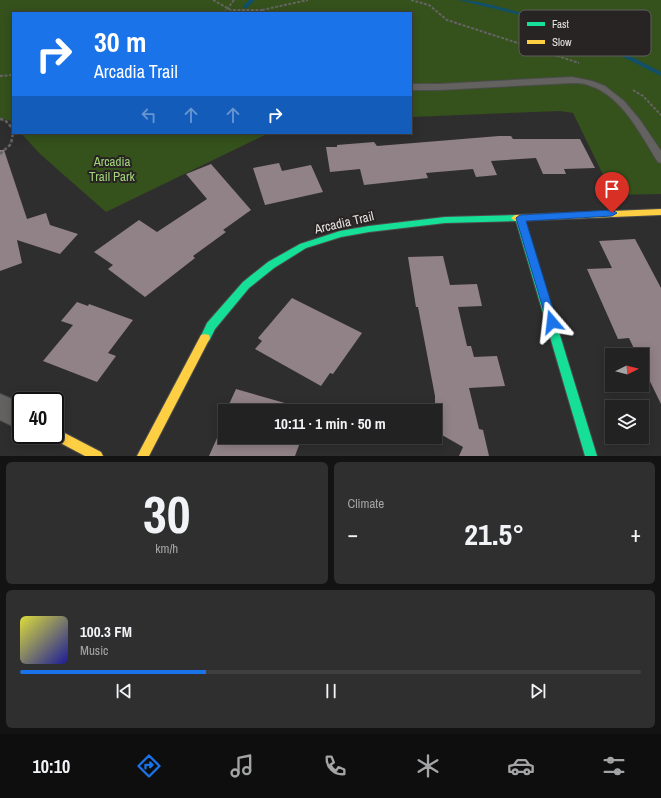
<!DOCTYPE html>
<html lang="en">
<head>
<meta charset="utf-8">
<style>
  :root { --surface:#232222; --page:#2f2f2f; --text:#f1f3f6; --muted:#a3a4a5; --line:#403f40; --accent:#1a73e8 }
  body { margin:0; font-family:"Archivo Narrow",sans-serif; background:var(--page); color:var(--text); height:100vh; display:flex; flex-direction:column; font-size:15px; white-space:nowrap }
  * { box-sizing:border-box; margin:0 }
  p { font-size:13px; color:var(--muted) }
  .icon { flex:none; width:22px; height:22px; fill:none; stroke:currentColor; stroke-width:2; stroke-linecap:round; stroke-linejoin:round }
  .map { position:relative; height:456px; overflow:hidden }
  .sheet { display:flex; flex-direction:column; gap:6px; padding:6px; background:#131313; flex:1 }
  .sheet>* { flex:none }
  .top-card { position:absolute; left:12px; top:12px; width:400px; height:122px; border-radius:0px; box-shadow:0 2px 10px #0003,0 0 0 1px var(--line); background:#1a73e8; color:#fff; overflow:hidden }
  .needle { width:26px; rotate:84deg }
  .tools { position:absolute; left:605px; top:348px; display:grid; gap:8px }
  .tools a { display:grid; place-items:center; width:44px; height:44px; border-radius:0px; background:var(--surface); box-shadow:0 2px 10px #0003,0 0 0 1px var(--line); font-size:20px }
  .speed { position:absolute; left:12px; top:392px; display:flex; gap:8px; font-size:20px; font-weight:700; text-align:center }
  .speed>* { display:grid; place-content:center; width:52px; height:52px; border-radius:50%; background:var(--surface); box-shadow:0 2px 10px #0003,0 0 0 1px var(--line); line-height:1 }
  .speed .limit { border:2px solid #111; border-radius:6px; background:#fff; color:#111 }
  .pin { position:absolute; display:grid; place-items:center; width:34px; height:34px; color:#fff; margin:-41px -17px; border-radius:50% 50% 50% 0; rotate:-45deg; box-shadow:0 0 4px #0007 }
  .pin .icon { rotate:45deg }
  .me { position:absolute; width:44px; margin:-22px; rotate:343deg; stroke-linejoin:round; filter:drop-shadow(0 0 3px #0008) }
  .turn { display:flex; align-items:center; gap:14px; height:84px; padding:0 16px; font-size:18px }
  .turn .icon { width:52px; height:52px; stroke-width:2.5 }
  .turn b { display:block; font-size:28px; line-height:34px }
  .lanes { display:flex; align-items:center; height:38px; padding:0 16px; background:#0003; justify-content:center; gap:20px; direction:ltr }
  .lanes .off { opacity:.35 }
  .big { font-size:30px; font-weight:800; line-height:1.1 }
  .sheet .card { flex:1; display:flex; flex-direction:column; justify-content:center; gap:6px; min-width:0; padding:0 14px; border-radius:6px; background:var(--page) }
  .sheet .dial { align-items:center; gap:0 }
  .dial b { font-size:52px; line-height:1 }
  .song { display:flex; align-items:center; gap:12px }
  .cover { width:48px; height:48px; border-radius:6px; background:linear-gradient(135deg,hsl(60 70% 55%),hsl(240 70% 35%)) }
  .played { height:4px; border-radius:2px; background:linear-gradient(90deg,var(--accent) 30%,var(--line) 30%) }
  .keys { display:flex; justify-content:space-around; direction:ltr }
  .heat { display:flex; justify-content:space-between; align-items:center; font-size:22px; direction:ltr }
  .sheet .tiles { flex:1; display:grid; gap:6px; grid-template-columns:1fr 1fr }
  .card:last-child { grid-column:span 2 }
  .trip { position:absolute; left:218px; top:404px; width:224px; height:40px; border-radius:0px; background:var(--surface); box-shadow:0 2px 10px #0003,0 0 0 1px var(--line); font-weight:800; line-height:40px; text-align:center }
  .dock { display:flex; height:64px; justify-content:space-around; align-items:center; background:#0e0e0e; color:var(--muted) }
  .dock .icon { width:28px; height:28px }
  .dock .active { color:var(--accent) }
  .dock b { font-size:18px; color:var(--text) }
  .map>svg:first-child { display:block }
  .green { fill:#35511c }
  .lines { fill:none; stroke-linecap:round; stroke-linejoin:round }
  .stream { fill:#11506a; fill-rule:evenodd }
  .building { fill:#918287 }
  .lane-casing { stroke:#4d4c4c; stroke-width:2 }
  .street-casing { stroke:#4d4c4c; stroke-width:2 }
  .fast-casing { stroke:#4d4c4c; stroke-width:2 }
  .slow-casing { stroke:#4d4c4c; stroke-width:2 }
  .path-far1 { stroke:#656463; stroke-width:2; stroke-dasharray:3 1.5; stroke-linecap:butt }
  .path { stroke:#656463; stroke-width:2.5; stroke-dasharray:3.5 2; stroke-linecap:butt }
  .lane { fill:#636261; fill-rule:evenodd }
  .street { fill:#636261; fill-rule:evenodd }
  .fast { fill:#16e098; fill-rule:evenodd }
  .slow { fill:#ffcf43; fill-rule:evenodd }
  .route { fill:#1a73e8; stroke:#114b97 }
  .labels { text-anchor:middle; stroke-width:4; stroke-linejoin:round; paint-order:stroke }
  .park-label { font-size:13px; fill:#a3d57c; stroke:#272423 }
  .street-label { font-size:13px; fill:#e5e4e3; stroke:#272423 }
  .key { fill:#272423; stroke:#605e5d; stroke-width:1 }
  .key-label { font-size:11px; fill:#e5e4e3 }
</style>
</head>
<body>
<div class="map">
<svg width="661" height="456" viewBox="0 0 661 456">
  <rect width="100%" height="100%" fill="#2f2e2e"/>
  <path class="green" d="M0 0H661V194L613 195 573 113 560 111 411 117V13H13V123L11 121 0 118Z
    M21 133H269L106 212 40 154Z"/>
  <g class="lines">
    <path class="stream" d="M249 0H255L247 8H243V6Z
      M458 0C474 0 488 4 503 8 559 21 611 45 661 72V76L603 47 560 29 524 16Z"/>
  </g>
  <path class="building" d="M499 136H511L513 139H580L595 168 564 169 566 174H543L536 158 491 161 497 175 476 177 473 169 426 173 428 178 364 185 360 169 330 172 326 147H337V145L374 142 377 146Z
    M0 150H4L27 219 46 213 50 225 78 234 60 254 17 240 22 263 0 271Z
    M279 163 282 171 311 165 323 192 265 205 253 168Z
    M211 164 251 210 223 230 226 232 193 256 195 258 145 297 108 269 113 265 94 252 139 220 157 232 207 199 186 174Z
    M635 239 661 288V404L642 365V355H637L629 338 618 339 587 269 612 268 599 241Z
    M443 256 450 285 477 284 482 306 458 307 467 346H471L474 357 497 356 505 386 469 388 479 429 483 430 489 456H459L463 447 435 431V396L418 307H416L408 257Z
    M292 298 362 333 333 374 330 373 321 386 255 349 262 341 258 338Z
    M77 302 88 306 89 304 133 320 108 353 116 356 97 382 43 361 73 325 61 321Z
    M236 389 306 409 305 410 309 411H226Z
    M225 413V437H302L295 456H209L221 429H218Z"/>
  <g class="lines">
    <defs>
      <path id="lane" d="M572 77 592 81 605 86 624 101 640 120 661 151V163L658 162C640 134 622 95 588 85 583 83 577 83 572 83L439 90H411V84H439Z"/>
      <path id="street" d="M0 394 21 403V430L0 420Z"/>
      <path id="fast" d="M515 215 523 216 524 218 597 456H585L516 221 445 223 369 232 341 237 306 248 274 268 249 288 215 329 209 341 205 342 201 341 200 338 207 323 243 282 268 262 300 244 340 231 369 226 445 217Z"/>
      <path id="slow" d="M661 209V215L515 221 511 218 515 215Z
        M205 334 209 335 210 338 149 456H137L201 335Z
        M55 428 101 452 103 456H85L51 438 49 435H55Z"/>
    </defs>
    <use href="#lane" class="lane-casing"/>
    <use href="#street" class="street-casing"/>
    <use href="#fast" class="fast-casing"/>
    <use href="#slow" class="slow-casing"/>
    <path class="path-far1" d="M213 0 231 10H262V13
      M411 0 429 5 447 20 579 63
      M262 10 308 0
      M224 13 234 0
      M0 76 13 75
      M633 90 643 96 661 115"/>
    <path class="path" d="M0 119 5 120 13 129
      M0 154 11 144 13 133"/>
    <use href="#lane" class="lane"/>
    <use href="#street" class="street"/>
    <use href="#fast" class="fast"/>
    <use href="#slow" class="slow"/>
  </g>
  <path class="route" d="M612 210 617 213 612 216 526 221 557 322 555 325 552 327 548 325 516 218 520 215Z"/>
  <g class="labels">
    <g class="park-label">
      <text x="112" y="166">Arcadia<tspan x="112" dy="15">Trail Park</tspan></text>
    </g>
    <g class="street-label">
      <text transform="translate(344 222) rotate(-13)" y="5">Arcadia Trail</text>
    </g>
  </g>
  <rect x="519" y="10" width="132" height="46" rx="6" class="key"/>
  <rect x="527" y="22" width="18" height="4" fill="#16e098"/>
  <rect x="527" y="40" width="18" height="4" fill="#ffcf43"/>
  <g class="key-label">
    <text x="552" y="28">Fast</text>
    <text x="552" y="46">Slow</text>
  </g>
</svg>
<div class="tools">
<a><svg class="needle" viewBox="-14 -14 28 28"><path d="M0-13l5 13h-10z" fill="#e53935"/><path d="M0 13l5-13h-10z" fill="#a3a4a5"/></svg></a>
<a><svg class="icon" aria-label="layers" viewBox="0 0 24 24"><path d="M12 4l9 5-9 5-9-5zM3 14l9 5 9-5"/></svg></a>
</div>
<div class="speed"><div class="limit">40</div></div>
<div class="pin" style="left:612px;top:213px;background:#d93025"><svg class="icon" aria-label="arrive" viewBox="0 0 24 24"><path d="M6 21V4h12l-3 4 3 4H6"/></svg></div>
<svg class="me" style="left:552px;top:322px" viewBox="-20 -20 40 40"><path d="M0-17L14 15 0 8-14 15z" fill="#1a73e8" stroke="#fff" stroke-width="4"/></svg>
<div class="trip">10:11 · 1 min · 50 m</div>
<div class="top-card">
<div class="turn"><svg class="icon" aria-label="right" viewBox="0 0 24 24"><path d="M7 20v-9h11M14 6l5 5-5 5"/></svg><div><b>30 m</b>Arcadia Trail</div></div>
<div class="lanes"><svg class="icon off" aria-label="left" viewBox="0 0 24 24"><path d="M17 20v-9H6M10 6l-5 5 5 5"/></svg><svg class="icon off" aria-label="ahead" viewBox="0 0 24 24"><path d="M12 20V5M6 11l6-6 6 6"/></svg><svg class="icon off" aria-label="ahead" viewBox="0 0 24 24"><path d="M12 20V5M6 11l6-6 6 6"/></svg><svg class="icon" aria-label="right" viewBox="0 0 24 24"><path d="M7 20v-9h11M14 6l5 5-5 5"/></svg></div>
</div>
</div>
<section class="sheet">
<div class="tiles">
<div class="card dial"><b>30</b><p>km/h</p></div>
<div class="card"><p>Climate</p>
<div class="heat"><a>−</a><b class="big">21.5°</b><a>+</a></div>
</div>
<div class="card">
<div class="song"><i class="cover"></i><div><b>100.3 FM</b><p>Music</p></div></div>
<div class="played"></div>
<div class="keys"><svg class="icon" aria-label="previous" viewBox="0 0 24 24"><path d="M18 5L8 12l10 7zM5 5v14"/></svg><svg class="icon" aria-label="pause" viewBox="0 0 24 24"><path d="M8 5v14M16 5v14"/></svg><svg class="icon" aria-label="next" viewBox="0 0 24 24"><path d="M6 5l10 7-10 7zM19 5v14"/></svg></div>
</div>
</div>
</section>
<nav class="dock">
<b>10:10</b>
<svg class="icon active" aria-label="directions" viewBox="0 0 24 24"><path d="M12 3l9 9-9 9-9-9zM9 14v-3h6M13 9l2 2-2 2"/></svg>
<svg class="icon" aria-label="music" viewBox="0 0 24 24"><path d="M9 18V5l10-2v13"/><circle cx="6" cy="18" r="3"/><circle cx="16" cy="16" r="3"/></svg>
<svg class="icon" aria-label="phone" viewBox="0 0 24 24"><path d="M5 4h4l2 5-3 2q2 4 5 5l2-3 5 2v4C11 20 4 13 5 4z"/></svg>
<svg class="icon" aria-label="climate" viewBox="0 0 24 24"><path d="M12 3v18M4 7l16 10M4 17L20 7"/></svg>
<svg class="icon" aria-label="car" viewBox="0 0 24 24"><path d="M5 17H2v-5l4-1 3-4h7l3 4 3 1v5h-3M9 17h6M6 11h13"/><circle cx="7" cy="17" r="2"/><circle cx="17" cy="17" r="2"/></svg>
<svg class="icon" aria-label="filters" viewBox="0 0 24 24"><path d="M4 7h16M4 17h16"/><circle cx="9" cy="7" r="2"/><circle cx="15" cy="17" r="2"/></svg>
</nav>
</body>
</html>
